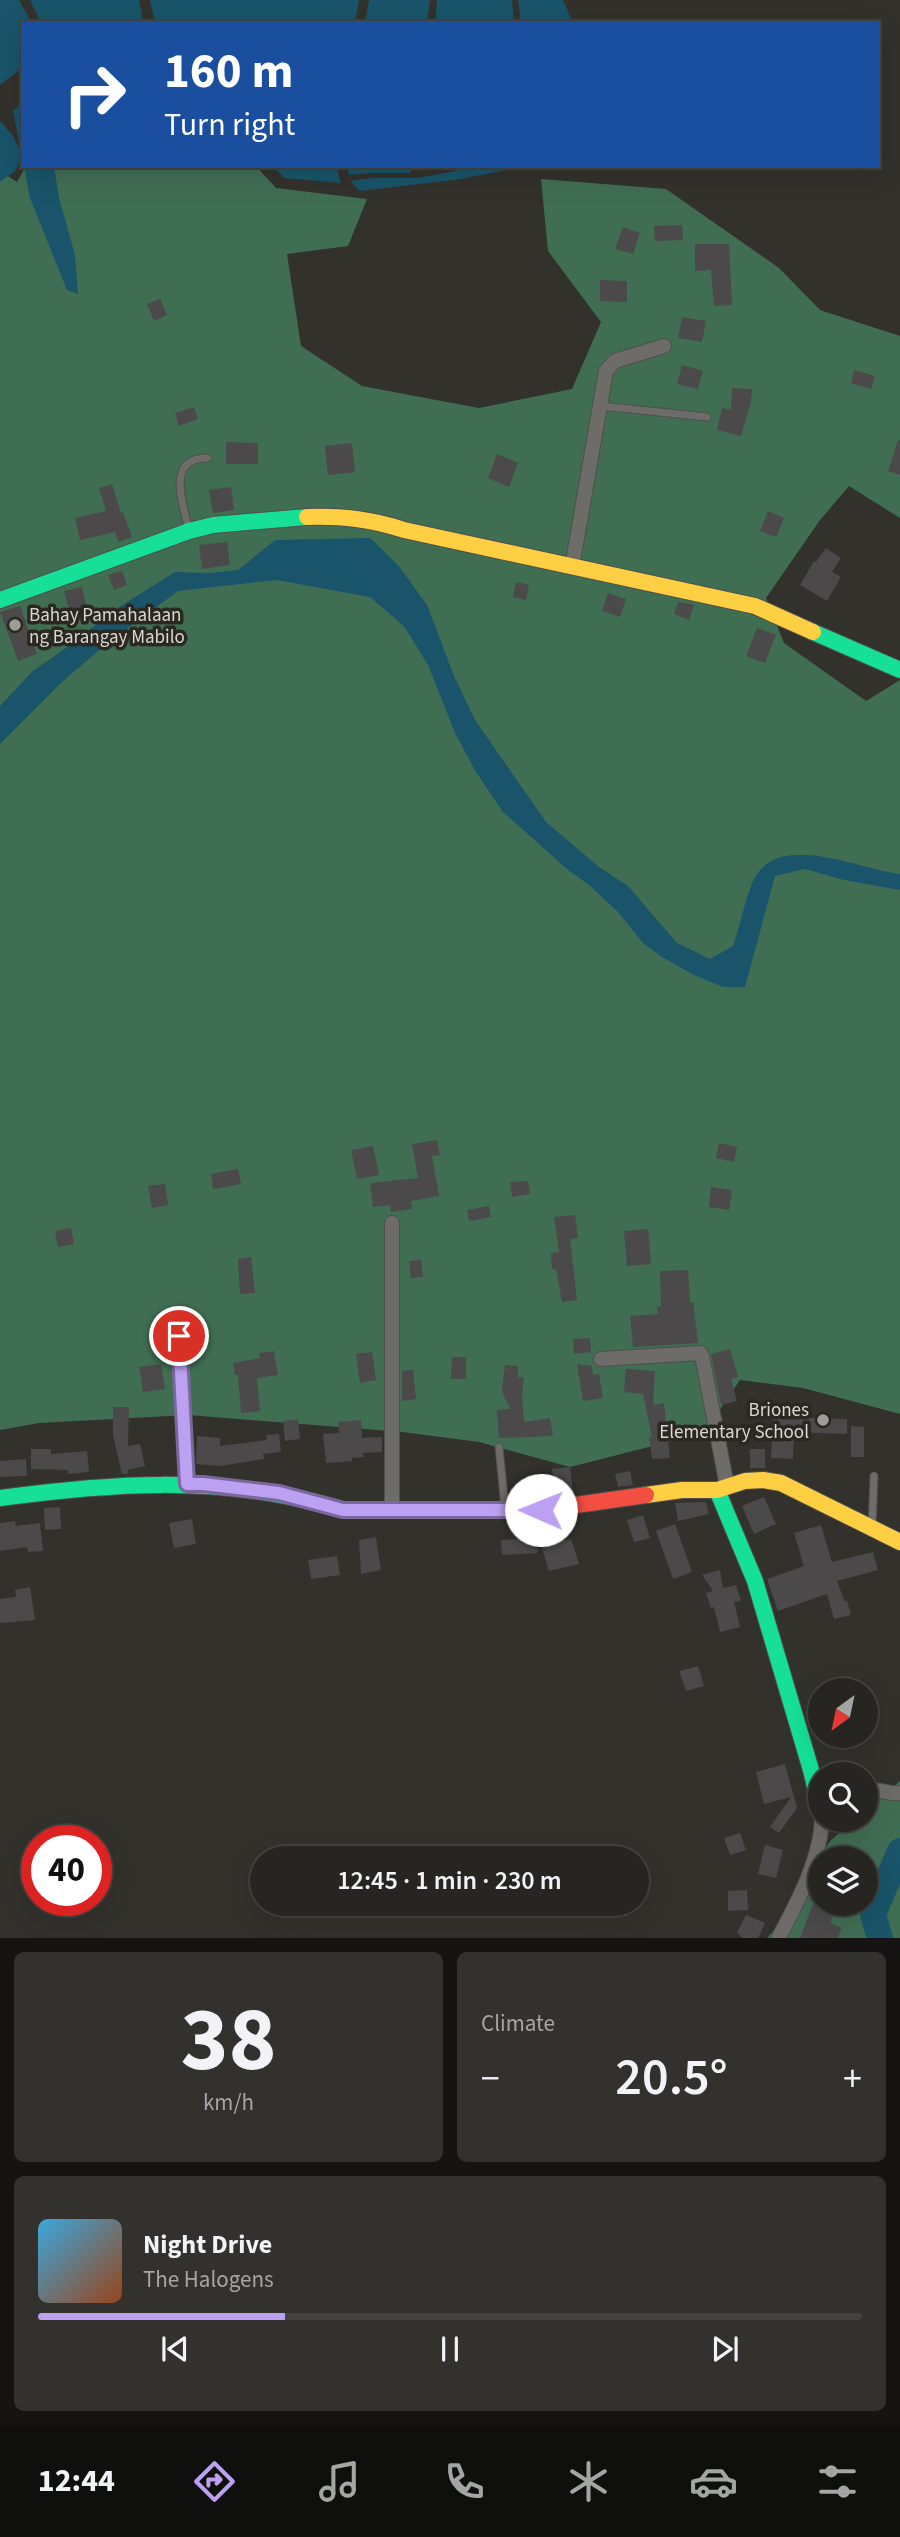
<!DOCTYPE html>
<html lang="en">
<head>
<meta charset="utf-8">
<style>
  :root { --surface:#262521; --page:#32312e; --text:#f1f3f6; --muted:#a4a5a5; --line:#42423f; --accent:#bca0f2 }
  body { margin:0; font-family:"Source Sans 3",sans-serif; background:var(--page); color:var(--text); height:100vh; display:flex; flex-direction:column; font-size:26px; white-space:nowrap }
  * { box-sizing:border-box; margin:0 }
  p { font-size:23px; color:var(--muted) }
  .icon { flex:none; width:38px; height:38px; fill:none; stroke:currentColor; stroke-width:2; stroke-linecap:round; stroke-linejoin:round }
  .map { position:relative; height:1938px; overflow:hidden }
  .drawer { display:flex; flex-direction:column; gap:14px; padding:14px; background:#151412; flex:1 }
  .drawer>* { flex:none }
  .hud { position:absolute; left:21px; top:21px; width:859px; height:147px; border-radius:0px; box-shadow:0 7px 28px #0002,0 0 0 2px var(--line); background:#1a4fa0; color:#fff; overflow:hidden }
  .needle { width:46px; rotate:213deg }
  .fabs { position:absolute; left:808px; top:1678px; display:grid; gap:14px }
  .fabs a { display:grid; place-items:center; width:70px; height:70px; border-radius:50%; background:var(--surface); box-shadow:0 7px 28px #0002,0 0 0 2px var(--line); font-size:35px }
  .speed { position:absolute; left:21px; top:1825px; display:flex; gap:14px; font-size:35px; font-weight:700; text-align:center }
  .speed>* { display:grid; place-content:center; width:91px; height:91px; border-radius:50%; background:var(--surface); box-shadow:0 7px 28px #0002,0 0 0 2px var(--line); line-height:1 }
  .speed .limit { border:10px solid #d22; background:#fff; color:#111 }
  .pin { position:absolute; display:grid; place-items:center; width:60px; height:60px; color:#fff; margin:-30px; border:4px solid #fff; border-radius:50%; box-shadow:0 2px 7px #0007 }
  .me { position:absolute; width:77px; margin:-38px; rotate:271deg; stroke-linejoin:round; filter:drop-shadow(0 0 5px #0008) }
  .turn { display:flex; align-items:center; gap:24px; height:147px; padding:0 28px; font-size:32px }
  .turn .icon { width:91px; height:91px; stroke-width:2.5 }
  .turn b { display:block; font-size:49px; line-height:60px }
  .big { font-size:52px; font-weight:600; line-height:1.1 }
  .drawer .widget { flex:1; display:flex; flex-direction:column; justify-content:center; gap:10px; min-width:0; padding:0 24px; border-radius:10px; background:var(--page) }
  .drawer .dial { align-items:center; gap:0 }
  .dial b { font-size:91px; line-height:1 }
  .song { display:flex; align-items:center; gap:21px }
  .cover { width:84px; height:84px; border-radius:10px; background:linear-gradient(135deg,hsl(200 70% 55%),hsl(20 70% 35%)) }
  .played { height:7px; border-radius:4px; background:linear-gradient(90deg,var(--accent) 30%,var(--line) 30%) }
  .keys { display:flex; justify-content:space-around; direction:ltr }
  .heat { display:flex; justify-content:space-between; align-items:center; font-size:38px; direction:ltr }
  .drawer .tiles { flex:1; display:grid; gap:14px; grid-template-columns:1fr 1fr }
  .widget:last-child { grid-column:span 2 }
  .trip { position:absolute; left:250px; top:1846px; width:399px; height:70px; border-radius:35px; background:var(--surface); box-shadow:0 7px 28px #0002,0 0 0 2px var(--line); font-weight:600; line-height:70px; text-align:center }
  .menu { display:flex; height:112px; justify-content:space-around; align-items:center; background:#0f0f0d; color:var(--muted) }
  .menu .icon { width:49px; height:49px }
  .menu .on { color:var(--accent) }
  .menu b { font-size:32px; color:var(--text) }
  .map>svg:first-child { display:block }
  .forest { fill:#406e53; fill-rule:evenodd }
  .water { fill:#19546a }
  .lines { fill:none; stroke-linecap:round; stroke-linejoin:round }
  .river { stroke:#19546a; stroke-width:26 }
  .building { fill:#4b4949 }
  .lane-casing { stroke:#4f4e4b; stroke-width:9 }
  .street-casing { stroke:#4f4e4b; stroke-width:16 }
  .fast-casing { stroke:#4f4e4b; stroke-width:18 }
  .slow-casing { stroke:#4f4e4b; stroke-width:18 }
  .jam-casing { stroke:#4f4e4b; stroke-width:18 }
  .lane { stroke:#6d6c68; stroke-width:7 }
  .street { stroke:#6d6c68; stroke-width:14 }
  .fast { stroke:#16e098; stroke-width:16 }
  .slow { stroke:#ffcf43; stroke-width:16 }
  .jam { stroke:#f24e42; stroke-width:16 }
  .route-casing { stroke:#7a689d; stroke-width:18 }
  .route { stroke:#bca0f2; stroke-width:12 }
  .poi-dot { fill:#9f9d98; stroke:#2a2821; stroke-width:2.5 }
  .labels { text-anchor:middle; stroke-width:7; stroke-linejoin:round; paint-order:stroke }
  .poi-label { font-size:19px; fill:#d9d7d2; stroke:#2a2821; text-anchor:start }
</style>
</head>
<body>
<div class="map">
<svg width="900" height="1939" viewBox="0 0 900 1939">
  <rect width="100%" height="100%" fill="#32312c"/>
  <path class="forest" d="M26 166H256L276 188 367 199 348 246 287 254 301 346 362 386 479 408 572 389 601 322 548 251 541 179 666 189 779 268 820 310 900 336V518L849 486 820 520 766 598 784 643 866 701 900 680V1414L803 1388 740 1380 704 1433 570 1467 479 1442 402 1432 188 1415 39 1423 0 1430V171L17 182Z
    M900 1781V1938L766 1939 779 1925 830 1841 854 1820H866V1810ZM821 1858H866V1904H821Z"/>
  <path class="water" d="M0 0H19L32 23H23V67L0 85Z
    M30 0H139L143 23H41Z
    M150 0H359L355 23H155Z
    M369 0H430L427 23H365Z
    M437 0H512L514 23H435Z
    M518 0H563L573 23H521Z
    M23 103V160L22 157 15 171 0 182V121L13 136 21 152 13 111Z
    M24 166H54L59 198 75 255 78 294 67 290 30 198Z
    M273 166H336L341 183 284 178Z
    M346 166H411L410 173H369L349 175Z
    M481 166H528L461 179 360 191 350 181 372 178H418Z
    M370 538 398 565 427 605 454 676 475 720 546 822 599 867 628 886 677 943 710 959 733 946C740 927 747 889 757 874 785 833 860 870 900 874V890L844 880 805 869 775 876 745 987H723L694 975 662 957 643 943 618 912 589 885 567 869 503 812 476 772 455 733 428 665 404 626 370 597 277 580 178 591 105 645 62 682 0 744V706L33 671 82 637 105 616 175 572 210 573 238 570 275 540Z"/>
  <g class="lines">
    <path class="river" d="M880 1939 873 1914 900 1851"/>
  </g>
  <path class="building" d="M682 225 683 240 655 241 654 226Z
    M623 227 640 233 633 254 615 249Z
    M695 244H729L732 305 714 306 711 270 695 271Z
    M600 280 627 281V302L600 301Z
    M160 299 167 315 154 321 147 304Z
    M682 317 706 321 702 342 678 338Z
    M682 365 703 371 698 389 677 384Z
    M854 370 875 376 871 389 851 383Z
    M732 388 752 389 751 402 741 436 717 430 722 408 731 410Z
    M194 407 198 419 179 426 175 413Z
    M898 440 900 441V475L888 471Z
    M226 442 258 443V464H226Z
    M352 443 355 472 328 475 325 446Z
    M497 454 518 463 509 487 488 478Z
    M112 484 121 513 123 512 132 537 118 542 115 532 80 540 75 518 106 511 99 488Z
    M231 487 234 510 213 513 209 490Z
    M768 511 784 518 776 537 760 531Z
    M227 542 230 565 202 569 199 545Z
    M826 548 841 558 832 572 841 577 827 601 800 585 814 561 816 562Z
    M122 571 127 585 114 590 108 575Z
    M516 582 529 585 526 600 513 597Z
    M82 587 89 618 72 622 64 591Z
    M608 593 626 599 620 617 602 611Z
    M678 602 694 605 689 620 674 614Z
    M20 606 37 654 18 661 0 612Z
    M757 628 776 635 765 663 746 656Z
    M437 1140 440 1155 432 1156 439 1196 411 1201 412 1209 391 1212 390 1205 373 1207 370 1183 418 1178 412 1144Z
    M719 1143 737 1147 734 1162 716 1158Z
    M373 1146 379 1175 357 1179 351 1150Z
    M238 1169 241 1184 213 1189 211 1174Z
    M528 1181 530 1194 512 1197 510 1182Z
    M165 1184 168 1205 152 1208 148 1186Z
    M711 1187 732 1190 729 1210 709 1207Z
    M489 1206 491 1217 469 1221 467 1210Z
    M575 1215 578 1238 570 1239 577 1300 562 1302 556 1269H552L551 1253 559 1252 554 1217Z
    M71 1228 74 1244 58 1247 55 1231Z
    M648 1229 651 1264 627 1266 624 1231Z
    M251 1257 255 1293 240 1294 238 1259Z
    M421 1260 423 1277 411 1278 409 1261Z
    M688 1270 690 1303 693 1302 698 1343 633 1347 630 1316 658 1314 657 1307 661 1306 660 1271Z
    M590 1338 591 1352 574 1354 573 1339Z
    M730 1349 738 1377 731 1379 737 1401 721 1405 711 1354Z
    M274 1351 278 1375 257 1378 260 1411 241 1413 238 1375H235L233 1363 260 1358 259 1353Z
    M372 1352 376 1380 360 1383 356 1354Z
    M452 1357H466V1379H451Z
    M161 1364 165 1389 143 1392 139 1367Z
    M577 1364 592 1366 593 1375 599 1374 603 1398 583 1401Z
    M505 1365 518 1366V1377L524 1378 522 1397 524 1422 550 1418 553 1436 499 1438 497 1410 510 1409 502 1391Z
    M626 1369 655 1371 653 1405 664 1403 670 1458 652 1459 649 1437H652L643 1394 624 1392Z
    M413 1370 416 1399 402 1401V1371Z
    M113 1407H129L128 1446 140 1444 145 1466 128 1470V1474H122L113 1435Z
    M773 1417 847 1419V1434L794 1432 793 1459 771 1458Z
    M298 1419 300 1439 285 1441 283 1421Z
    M361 1420 362 1438 382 1437V1452L363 1453 364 1457 352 1458V1461L326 1463 323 1434 339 1433 338 1422Z
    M851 1426 864 1427V1457H851Z
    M279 1434 281 1452 263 1454 264 1459 220 1466 196 1464 197 1436 220 1438V1446L267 1440 266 1435Z
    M31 1449H51V1454L87 1451 89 1472 68 1474V1470L31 1469Z
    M750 1449H765V1468H750Z
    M26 1459 27 1476 0 1477V1461Z
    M570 1467 573 1493 555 1496 552 1469Z
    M630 1471 633 1485 618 1487 615 1474Z
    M764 1497 776 1524 754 1534 742 1506Z
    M706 1502 709 1514 678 1521 675 1503Z
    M60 1507 61 1529 45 1530 44 1508Z
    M643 1515 650 1538 634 1542 627 1520Z
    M192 1519 196 1544 174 1548 169 1523Z
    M15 1521 16 1526 40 1523 43 1551 28 1552 27 1547 0 1551V1523Z
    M675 1524 692 1572 673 1579 656 1531Z
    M821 1525 832 1562 873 1552 878 1570 837 1581 845 1602 847 1601 851 1615 834 1619 827 1594 778 1611 767 1579 804 1566 794 1533Z
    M536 1526 538 1553 502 1555 501 1540 518 1539 517 1529Z
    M376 1537 381 1570 361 1574 359 1540Z
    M571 1539 579 1564 549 1571 541 1544Z
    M337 1556 340 1575 311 1579 308 1560Z
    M720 1570 723 1588 736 1585 741 1601 734 1602 740 1627 720 1632 714 1607 711 1608 706 1593 713 1591 702 1575Z
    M30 1587 35 1620 0 1623V1599L16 1597 15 1590Z
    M698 1666 704 1686 686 1691 679 1671Z
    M785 1764 797 1808 779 1833 770 1827 791 1797 764 1804 756 1772Z
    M740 1833 746 1850 730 1855 724 1838Z
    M765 1845 783 1850 776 1878 758 1874Z
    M821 1871V1904H838L830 1923 842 1928 837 1938H800L813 1904H817L809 1900Z
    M747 1890 748 1910 728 1911V1891Z
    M746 1915 765 1923 758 1938H742L737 1932Z"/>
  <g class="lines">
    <defs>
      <path id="lane" d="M601 406 707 417
        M189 530C183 505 165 457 208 458
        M499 1447 505 1508
        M872 1527 874 1476"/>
      <path id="street" d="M572 567 606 371 615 361 664 346
        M179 1336 187 1484
        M601 1359 700 1353 702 1356 727 1486
        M392 1511V1223
        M866 1792C879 1787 888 1795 900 1793
        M778 1939C797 1903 820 1861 822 1820"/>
      <path id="fast" d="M0 600 189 531 213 525 307 517
        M813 632 900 670
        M717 1490 755 1581 811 1770 821 1812
        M0 1498C110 1483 214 1476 322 1504"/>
      <path id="slow" d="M307 517C342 516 371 519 404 530L755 606 813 632
        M646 1495 682 1490H717L745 1481 763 1480 781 1483 900 1542"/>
      <path id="jam" d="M322 1504 343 1510H541L646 1495"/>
    </defs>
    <use href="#lane" class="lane-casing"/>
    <use href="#street" class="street-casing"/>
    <use href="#fast" class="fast-casing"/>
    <use href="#slow" class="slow-casing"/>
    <use href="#jam" class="jam-casing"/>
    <use href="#lane" class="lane"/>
    <use href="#street" class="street"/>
    <use href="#fast" class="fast"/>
    <use href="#slow" class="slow"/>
    <use href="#jam" class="jam"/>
  </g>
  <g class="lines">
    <defs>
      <path id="route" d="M179 1336 187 1484H203L279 1493 343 1510H541"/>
    </defs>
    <use href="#route" class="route-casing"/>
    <use href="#route" class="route"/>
  </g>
  <g class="poi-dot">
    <circle cx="15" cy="625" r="7"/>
    <circle cx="823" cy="1420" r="7"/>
  </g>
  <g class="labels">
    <g class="poi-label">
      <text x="29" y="621">Bahay Pamahalaan<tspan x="29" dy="22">ng Barangay Mabilo</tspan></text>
      <text x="809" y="1416" text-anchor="end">Briones<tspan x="809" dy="22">Elementary School</tspan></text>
    </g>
  </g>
</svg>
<div class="fabs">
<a><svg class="needle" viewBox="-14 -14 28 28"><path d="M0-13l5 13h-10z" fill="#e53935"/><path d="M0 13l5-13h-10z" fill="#a4a5a5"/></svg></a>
<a><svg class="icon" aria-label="search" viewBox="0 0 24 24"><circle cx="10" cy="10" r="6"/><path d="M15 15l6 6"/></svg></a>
<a><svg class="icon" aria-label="layers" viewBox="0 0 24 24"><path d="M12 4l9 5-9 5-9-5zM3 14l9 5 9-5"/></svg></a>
</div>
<div class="speed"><div class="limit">40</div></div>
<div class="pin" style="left:179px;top:1336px;background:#d93025"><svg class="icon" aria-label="arrive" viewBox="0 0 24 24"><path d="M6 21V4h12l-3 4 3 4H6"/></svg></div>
<svg class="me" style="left:541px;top:1510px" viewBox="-20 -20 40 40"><circle r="19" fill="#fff"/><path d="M0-13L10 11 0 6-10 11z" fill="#bca0f2"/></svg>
<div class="trip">12:45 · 1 min · 230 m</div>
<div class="hud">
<div class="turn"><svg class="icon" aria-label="right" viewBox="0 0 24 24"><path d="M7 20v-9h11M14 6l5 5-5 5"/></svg><div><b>160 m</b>Turn right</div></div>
</div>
</div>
<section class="drawer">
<div class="tiles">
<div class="widget dial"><b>38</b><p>km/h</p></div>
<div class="widget"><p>Climate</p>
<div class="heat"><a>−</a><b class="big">20.5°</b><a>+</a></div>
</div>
<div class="widget">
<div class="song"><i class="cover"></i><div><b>Night Drive</b><p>The Halogens</p></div></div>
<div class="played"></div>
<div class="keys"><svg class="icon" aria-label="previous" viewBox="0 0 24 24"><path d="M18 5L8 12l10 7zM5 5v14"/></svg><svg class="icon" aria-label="pause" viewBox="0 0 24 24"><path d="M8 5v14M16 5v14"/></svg><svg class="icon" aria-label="next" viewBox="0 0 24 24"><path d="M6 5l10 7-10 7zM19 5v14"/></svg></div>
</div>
</div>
</section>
<nav class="menu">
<b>12:44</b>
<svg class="icon on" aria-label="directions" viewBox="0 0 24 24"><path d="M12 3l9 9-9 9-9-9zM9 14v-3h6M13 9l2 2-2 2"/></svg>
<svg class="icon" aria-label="music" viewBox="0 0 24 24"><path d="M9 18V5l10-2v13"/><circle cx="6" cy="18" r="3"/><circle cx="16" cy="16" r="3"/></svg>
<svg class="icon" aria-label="phone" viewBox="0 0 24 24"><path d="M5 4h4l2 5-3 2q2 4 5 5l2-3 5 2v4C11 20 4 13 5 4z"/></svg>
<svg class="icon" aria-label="climate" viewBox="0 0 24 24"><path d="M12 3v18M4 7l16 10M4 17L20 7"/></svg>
<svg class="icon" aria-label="car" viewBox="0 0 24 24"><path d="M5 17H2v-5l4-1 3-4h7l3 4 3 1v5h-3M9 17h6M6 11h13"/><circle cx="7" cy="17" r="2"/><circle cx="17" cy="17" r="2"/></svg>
<svg class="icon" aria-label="filters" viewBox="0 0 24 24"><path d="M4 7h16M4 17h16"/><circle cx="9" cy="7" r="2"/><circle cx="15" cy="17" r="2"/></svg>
</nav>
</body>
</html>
